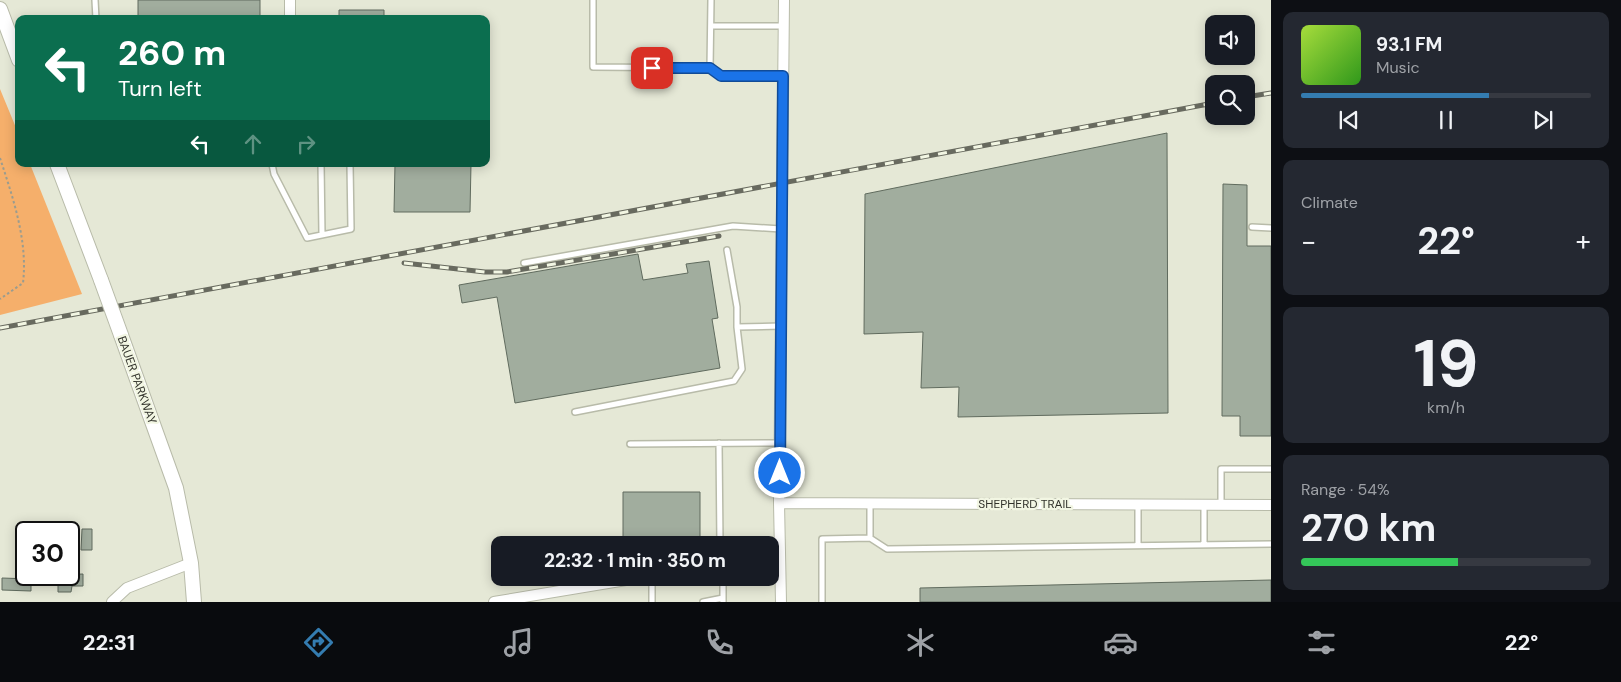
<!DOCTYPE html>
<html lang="en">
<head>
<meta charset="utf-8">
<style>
  :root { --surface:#171b24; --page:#242831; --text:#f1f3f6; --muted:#9ea1a6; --line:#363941; --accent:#347cb0 }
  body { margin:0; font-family:"DM Sans",sans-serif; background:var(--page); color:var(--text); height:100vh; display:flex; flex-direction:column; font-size:19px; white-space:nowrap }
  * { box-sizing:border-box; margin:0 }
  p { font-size:16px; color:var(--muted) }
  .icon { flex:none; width:28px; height:28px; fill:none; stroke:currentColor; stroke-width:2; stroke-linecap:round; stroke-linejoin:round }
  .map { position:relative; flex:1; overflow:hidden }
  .side { display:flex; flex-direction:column; gap:12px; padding:12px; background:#0d0f14; width:350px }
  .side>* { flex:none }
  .hud { position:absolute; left:15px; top:15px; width:475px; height:152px; border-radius:10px; box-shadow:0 2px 12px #0003; background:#0b6e4f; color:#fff; overflow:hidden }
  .fabs { position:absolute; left:1205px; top:15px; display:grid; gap:10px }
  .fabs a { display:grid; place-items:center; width:50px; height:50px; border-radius:10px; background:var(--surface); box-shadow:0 2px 12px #0003; font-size:25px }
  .speed { position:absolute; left:15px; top:521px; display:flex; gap:10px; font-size:25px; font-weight:700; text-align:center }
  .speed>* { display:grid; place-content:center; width:65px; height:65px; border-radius:50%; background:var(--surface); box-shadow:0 2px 12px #0003; line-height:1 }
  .speed .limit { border:2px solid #111; border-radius:8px; background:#fff; color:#111 }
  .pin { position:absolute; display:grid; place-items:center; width:42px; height:42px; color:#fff; margin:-21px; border-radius:10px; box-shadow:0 2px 8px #0006 }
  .me { position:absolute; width:55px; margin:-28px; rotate:0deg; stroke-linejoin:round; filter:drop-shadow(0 0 4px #0008) }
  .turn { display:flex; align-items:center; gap:18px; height:105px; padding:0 20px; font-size:22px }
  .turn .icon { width:65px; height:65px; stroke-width:2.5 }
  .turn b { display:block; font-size:35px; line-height:42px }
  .lanes { display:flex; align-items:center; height:48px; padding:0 20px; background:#0003; justify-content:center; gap:25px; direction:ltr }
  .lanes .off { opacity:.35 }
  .big { font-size:38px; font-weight:700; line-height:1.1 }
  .side .tile { flex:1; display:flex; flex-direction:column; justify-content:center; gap:8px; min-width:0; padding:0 18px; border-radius:10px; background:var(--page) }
  .side .dial { align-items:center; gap:0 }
  .dial b { font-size:65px; line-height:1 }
  .song { display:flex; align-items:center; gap:15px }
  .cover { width:60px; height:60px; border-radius:8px; background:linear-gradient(135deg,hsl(80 70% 55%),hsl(110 70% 35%)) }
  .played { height:5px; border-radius:2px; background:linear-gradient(90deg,var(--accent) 65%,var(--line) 65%) }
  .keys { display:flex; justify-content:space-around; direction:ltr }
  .heat { display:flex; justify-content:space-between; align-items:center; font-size:28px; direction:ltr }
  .charge { height:8px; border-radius:4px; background:linear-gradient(90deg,#34c759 54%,var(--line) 0) }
  .trip { position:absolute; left:491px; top:536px; width:288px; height:50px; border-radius:10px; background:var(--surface); box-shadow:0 2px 12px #0003; font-weight:700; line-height:50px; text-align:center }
  .dock { display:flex; height:80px; justify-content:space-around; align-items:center; background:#090b0e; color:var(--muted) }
  .dock .icon { width:35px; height:35px }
  .dock .selected { color:var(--accent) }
  .dock b { font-size:22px; color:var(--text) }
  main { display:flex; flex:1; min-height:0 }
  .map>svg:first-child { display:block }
  .green { fill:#f5af6b }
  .building { fill:#a1ad9e; stroke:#606b5e }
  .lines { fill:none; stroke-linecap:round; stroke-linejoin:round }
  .lane-casing { stroke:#b8bba9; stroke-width:8 }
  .street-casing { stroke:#b8bba9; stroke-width:12 }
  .secondary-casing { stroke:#b8bba9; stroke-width:16 }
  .path { stroke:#9a9c8f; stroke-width:2; stroke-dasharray:2.5 2.5; stroke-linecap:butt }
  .lane { stroke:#fff; stroke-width:5 }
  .street { stroke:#fff; stroke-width:10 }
  .secondary { stroke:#fff; stroke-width:14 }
  .rail-casing { stroke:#686a5f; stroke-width:5 }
  .rail { stroke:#f2f6e3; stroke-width:3; stroke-dasharray:9; stroke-linecap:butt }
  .secondary-bridge-casing { stroke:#b8bba9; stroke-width:16; stroke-linecap:butt }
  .secondary-bridge { stroke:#fff; stroke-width:14 }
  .route-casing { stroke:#114b97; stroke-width:12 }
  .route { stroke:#1a73e8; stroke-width:9 }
  .labels { text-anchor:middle; stroke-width:4.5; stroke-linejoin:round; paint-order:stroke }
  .street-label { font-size:12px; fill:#31322b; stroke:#f2f6e3 }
</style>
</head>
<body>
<main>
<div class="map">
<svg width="1271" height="602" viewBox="0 0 1271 602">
  <rect width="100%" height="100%" fill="#e5e8d6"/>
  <path class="green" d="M0 89 19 135V164H30L82 294 0 315Z"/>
  <path class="building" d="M138 0H260V19H138Z
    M339 10H384V19H339Z
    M1167 133 1168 413 958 417 959 387 921 388 923 332 864 334 865 194Z
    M395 164H471L470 212H394Z
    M1223 184 1247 185V246H1271V436H1240V416H1222Z
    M638 254 643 280 688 273 686 264 709 261 718 318 712 319 720 368 515 403 497 297 462 303 459 285Z
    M623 492H700V545H623Z
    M82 529H92V550H81Z
    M83 574V586H72L71 592H58V575Z
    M2 578 31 579V591L2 590Z
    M1271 580V602H920V588Z"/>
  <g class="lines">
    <defs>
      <path id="lane" d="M95 0 96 19
        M593 0V67L710 68 721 76H783
        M711 26H784
        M710 68 711 0
        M272 164 274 174 307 238 351 229 350 164
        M321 164 322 235
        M1252 227 1271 228
        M727 250 737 307V327
        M524 263 733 226 781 229
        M575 412 734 381 742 369 737 327 781 326
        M719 443 720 545
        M630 444 779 443
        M1204 505V545
        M1221 505V469H1271
        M870 538V504
        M1138 545V505
        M652 578V602
        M723 578V602
        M703 602 723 598
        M822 602V539L870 538 887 549 1271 544"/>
      <path id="street" d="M290 19V0
        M779 503 1271 505
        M112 602 127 588 191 563
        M494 602 638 578
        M781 602 779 503 784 0"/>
      <path id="secondary" d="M0 9 19 60
        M57 164 101 280
        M121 335 176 488 191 563 194 602"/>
    </defs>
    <use href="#lane" class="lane-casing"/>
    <use href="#street" class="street-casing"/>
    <use href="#secondary" class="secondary-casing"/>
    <path class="path" d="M0 158C13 198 28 241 23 283L0 299"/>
    <use href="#lane" class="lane"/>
    <use href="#street" class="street"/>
    <use href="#secondary" class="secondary"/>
    <defs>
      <path id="rail" d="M1246 97 1271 93
        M404 263 485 272H507L719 236
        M0 328 1214 103"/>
    </defs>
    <use href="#rail" class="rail-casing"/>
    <use href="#rail" class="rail"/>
    <defs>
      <path id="secondary-bridge" d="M101 280 121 335"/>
    </defs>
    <use href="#secondary-bridge" class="secondary-bridge-casing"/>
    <use href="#secondary-bridge" class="secondary-bridge"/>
  </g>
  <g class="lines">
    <defs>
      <path id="route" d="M652 68H710L721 76H783L780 473"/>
    </defs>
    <use href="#route" class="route-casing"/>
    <use href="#route" class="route"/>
  </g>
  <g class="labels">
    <g class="street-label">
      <text transform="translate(137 380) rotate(70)" y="4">BAUER PARKWAY</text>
      <text x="1025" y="508">SHEPHERD TRAIL</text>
    </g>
  </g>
</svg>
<div class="fabs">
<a><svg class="icon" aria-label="sound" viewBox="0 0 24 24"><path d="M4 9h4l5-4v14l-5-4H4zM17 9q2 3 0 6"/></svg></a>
<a><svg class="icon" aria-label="search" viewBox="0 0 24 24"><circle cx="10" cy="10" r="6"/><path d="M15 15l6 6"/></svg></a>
</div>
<div class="speed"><div class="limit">30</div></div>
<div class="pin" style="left:652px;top:68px;background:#d93025"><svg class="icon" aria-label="arrive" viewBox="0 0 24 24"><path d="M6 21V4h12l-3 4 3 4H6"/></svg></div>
<svg class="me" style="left:780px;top:473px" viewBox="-20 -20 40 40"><circle r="17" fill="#1a73e8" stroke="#fff" stroke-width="3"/><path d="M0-11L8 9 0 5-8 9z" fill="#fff"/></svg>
<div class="trip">22:32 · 1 min · 350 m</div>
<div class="hud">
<div class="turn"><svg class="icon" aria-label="left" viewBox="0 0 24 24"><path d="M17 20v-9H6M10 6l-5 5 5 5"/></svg><div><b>260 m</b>Turn left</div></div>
<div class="lanes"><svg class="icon" aria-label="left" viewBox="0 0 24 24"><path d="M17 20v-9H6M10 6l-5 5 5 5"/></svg><svg class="icon off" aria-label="ahead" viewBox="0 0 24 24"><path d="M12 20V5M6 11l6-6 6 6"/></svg><svg class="icon off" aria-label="right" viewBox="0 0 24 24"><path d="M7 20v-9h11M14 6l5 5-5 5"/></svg></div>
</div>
</div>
<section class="side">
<div class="tile">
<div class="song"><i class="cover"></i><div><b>93.1 FM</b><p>Music</p></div></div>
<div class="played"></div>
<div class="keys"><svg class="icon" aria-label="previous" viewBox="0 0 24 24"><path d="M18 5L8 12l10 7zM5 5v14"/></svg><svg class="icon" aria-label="pause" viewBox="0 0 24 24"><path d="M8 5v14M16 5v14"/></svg><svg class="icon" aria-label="next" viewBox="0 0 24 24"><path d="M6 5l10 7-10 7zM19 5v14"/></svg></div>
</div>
<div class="tile"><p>Climate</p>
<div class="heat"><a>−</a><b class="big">22°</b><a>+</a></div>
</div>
<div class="tile dial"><b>19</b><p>km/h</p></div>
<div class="tile"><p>Range · 54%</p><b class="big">270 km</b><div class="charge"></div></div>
</section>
</main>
<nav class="dock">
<b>22:31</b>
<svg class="icon selected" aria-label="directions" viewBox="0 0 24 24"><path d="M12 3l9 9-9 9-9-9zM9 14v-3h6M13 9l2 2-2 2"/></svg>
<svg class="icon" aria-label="music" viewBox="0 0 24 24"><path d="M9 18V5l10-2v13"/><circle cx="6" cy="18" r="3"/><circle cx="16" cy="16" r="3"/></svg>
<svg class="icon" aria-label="phone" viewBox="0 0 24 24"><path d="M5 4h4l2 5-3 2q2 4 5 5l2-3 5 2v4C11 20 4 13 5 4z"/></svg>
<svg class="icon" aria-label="climate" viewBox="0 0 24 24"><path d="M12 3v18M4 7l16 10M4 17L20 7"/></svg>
<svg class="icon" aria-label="car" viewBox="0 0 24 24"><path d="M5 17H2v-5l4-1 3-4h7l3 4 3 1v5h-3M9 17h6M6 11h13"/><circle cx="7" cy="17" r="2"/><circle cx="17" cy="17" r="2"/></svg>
<svg class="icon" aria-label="filters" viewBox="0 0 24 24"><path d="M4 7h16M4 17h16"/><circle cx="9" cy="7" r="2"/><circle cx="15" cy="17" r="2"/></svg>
<b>22°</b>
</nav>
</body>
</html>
